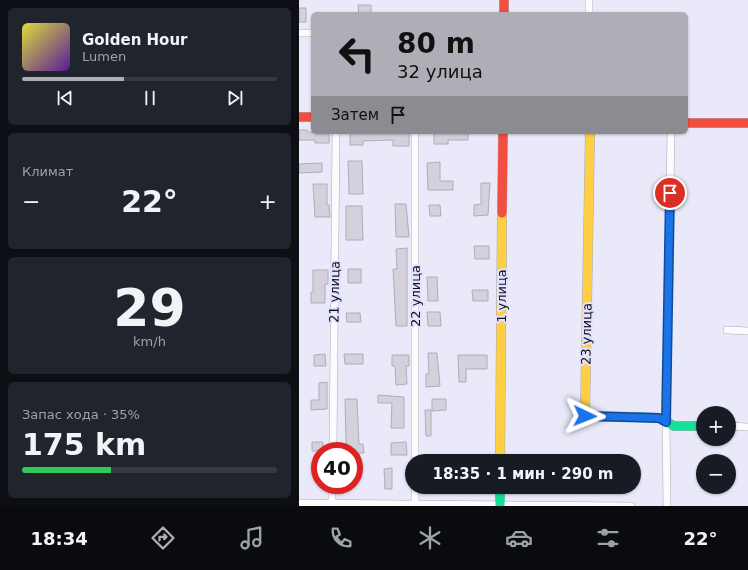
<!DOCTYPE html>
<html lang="ru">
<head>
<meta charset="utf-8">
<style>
  :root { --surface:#171b24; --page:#20242c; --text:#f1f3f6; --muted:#9ea1a6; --line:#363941; --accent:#aeafb6 }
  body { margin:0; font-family:"DejaVu Sans",sans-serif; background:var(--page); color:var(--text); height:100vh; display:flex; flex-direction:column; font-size:15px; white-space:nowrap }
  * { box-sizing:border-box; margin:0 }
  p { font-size:13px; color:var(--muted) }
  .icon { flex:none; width:22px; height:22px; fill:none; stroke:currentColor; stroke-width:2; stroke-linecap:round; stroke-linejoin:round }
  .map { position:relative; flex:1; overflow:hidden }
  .drawer { display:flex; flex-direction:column; gap:8px; padding:8px; background:#0d0f14; width:299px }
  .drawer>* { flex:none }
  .hud { position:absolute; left:12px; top:12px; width:377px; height:122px; border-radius:6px; box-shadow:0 1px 3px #0004; background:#aeafb6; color:#111; overflow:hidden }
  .buttons { position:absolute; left:397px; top:406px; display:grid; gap:8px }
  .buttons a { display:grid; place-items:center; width:40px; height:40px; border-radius:50%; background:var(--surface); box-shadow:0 1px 3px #0004; font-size:20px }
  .speed { position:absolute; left:12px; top:442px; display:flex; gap:8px; font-size:20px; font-weight:700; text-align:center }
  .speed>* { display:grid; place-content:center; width:52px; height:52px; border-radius:50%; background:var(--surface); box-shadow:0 1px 3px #0004; line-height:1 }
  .speed .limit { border:6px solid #d22; background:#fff; color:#111 }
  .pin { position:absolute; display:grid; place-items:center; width:34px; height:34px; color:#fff; margin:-17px; border:2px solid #fff; border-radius:50%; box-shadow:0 1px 4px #0007 }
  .me { position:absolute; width:44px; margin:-22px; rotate:92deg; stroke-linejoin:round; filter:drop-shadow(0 0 3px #0008) }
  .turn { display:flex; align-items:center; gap:14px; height:84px; padding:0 20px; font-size:18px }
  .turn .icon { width:52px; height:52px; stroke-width:2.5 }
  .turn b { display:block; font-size:28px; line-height:34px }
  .then { display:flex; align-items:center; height:38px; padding:0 20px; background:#0003; gap:8px; font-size:15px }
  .big { font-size:30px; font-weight:600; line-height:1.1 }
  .drawer .widget { flex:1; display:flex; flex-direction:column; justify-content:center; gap:6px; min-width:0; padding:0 14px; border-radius:6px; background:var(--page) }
  .drawer .dial { align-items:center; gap:0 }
  .dial b { font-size:52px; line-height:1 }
  .song { display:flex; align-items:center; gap:12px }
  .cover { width:48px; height:48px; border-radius:6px; background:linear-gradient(135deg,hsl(60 70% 55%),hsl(270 70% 35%)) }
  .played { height:4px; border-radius:2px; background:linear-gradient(90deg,var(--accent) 40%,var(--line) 40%) }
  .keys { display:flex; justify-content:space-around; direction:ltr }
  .heat { display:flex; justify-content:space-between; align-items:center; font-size:22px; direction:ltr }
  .charge { height:6px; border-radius:3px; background:linear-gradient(90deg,#34c759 35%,var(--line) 0) }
  .trip { position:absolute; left:106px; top:454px; width:236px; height:40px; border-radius:20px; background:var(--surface); box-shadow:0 1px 3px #0004; font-weight:600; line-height:40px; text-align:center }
  .menu { display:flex; height:64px; justify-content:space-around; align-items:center; background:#090b0e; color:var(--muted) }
  .menu .icon { width:28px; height:28px }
  .menu .on { color:var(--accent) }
  .menu b { font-size:18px; color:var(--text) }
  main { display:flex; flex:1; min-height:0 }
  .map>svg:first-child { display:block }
  .building { fill:#d4d1dd; stroke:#b0acb9 }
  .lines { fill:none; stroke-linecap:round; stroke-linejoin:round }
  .street-casing { stroke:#aaaab6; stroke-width:8 }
  .fast-casing { stroke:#aaaab6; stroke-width:10 }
  .slow-casing { stroke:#aaaab6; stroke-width:10 }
  .jam-casing { stroke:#aaaab6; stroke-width:10 }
  .street { stroke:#fcfcfe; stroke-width:7 }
  .fast { stroke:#16e098; stroke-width:9 }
  .slow { stroke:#ffcf43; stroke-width:9 }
  .jam { stroke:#f24e42; stroke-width:9 }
  .route-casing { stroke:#114b97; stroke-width:10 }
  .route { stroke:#1a73e8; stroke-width:7 }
  .labels { text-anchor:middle; stroke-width:4; stroke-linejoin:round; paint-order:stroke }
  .street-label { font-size:13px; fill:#0f0f1a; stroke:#e3e3ff }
</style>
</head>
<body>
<main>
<section class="drawer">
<div class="widget">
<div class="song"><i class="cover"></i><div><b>Golden Hour</b><p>Lumen</p></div></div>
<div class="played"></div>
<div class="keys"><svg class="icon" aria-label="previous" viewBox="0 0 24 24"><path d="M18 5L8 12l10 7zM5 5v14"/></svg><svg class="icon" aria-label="pause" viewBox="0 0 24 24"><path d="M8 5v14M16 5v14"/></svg><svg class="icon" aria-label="next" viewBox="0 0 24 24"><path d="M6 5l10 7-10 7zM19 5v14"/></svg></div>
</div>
<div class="widget"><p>Климат</p>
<div class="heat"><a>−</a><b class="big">22°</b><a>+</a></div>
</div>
<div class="widget dial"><b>29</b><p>km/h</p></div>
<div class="widget"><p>Запас хода · 35%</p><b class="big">175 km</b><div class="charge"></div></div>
</section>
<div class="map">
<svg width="449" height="506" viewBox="0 0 449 506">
  <rect width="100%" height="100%" fill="#e9e9f9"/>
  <path class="building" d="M59 5H72V14H60Z
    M0 8H7V22H0Z
    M0 130H8V132H30V143H16V140H0Z
    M51 132H110V146H94V140L64 141V145H51Z
    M135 132H169V140H149V144H135Z
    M49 161H63L64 194H50Z
    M141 162V181H154V190H129L128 163Z
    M23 163V172L0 173V164Z
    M182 183H191L189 215 175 216V205L182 204Z
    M14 184H28V205H30L31 217H16Z
    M96 204H107L110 237H97Z
    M130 205H141L142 216H131Z
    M47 206H63L64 240H47Z
    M175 246H190V259H176Z
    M108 248V326H97L94 269H98L97 249Z
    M49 269H62V283H49Z
    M14 270H29V284H26V303H12V292H14Z
    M128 277H138L139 301H129Z
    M173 290H189V301H174Z
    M128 312H141L142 326H129Z
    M47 313H61L62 322H48Z
    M129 353H138L141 386 127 387V374H130Z
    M26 354 27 366H15V355Z
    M45 354H64V364H46Z
    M93 355H110V366H107L108 384 97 385 96 366H93Z
    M159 355H188V369H167V382H160Z
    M28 382V409L12 410V400H20V383Z
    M79 395 105 397V428H92L93 403H79Z
    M46 399H58L60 444H64L65 453H60L61 475H55V451H45V444H47Z
    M133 399H147V410L133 411Z
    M126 410H132V436H127Z
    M13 442H24V451H13Z
    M107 442 108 455H92V443Z
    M93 468V489H86L85 469Z"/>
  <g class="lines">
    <defs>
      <path id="street" d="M290 0V14
        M0 33H14
        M428 330 449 331
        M430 426 449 427
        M34 451 37 132
        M116 461V132
        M0 503 332 506
        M33 503V485
        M116 504V487
        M368 506 367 422 372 132"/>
      <path id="fast" d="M338 417 360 418 375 426H404
        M201 487V506"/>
      <path id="slow" d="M291 132 286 416 338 417
        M201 461 203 213"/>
      <path id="jam" d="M205 0V14
        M0 117H14
        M387 123H449
        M203 213 204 132"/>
    </defs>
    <use href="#street" class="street-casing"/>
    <use href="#fast" class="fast-casing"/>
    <use href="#slow" class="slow-casing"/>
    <use href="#jam" class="jam-casing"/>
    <use href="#street" class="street"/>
    <use href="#fast" class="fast"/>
    <use href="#slow" class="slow"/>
    <use href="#jam" class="jam"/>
  </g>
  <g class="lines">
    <defs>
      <path id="route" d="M286 416 360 418 367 422 371 193"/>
    </defs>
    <use href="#route" class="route-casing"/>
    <use href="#route" class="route"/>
  </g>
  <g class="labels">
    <g class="street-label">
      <text transform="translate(35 292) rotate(-89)" y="5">21 улица</text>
      <text transform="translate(116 296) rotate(-90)" y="5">22 улица</text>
      <text transform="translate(202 296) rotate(-90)" y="5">1 улица</text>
      <text transform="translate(287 334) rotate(-89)" y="5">23 улица</text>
    </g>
  </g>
</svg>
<div class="buttons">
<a>+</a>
<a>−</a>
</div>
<div class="speed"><div class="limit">40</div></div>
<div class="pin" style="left:371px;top:193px;background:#d93025"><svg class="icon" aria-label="arrive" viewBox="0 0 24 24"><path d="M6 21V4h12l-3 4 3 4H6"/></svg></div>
<svg class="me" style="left:286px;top:416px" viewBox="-20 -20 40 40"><path d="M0-17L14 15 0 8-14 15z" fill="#1a73e8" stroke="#fff" stroke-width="4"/></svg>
<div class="trip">18:35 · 1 мин · 290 m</div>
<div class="hud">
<div class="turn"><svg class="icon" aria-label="left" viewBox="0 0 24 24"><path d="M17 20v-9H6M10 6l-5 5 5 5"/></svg><div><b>80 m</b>32 улица</div></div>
<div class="then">Затем<svg class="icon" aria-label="arrive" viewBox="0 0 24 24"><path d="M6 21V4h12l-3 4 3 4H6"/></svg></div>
</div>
</div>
</main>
<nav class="menu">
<b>18:34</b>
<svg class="icon on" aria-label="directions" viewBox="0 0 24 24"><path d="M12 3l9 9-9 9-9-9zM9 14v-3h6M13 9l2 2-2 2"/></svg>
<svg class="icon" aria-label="music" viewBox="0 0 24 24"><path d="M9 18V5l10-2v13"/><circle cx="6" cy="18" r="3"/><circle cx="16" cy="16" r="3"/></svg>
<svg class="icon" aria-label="phone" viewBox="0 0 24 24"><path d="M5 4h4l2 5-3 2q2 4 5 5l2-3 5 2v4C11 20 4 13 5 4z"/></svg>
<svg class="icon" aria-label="climate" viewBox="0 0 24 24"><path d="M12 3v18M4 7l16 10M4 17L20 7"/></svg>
<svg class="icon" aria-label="car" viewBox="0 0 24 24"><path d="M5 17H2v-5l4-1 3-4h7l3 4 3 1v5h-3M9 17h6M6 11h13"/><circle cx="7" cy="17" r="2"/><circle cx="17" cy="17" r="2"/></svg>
<svg class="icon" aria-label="filters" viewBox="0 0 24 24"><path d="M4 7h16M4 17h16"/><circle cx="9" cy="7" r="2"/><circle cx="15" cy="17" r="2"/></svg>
<b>22°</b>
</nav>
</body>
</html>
